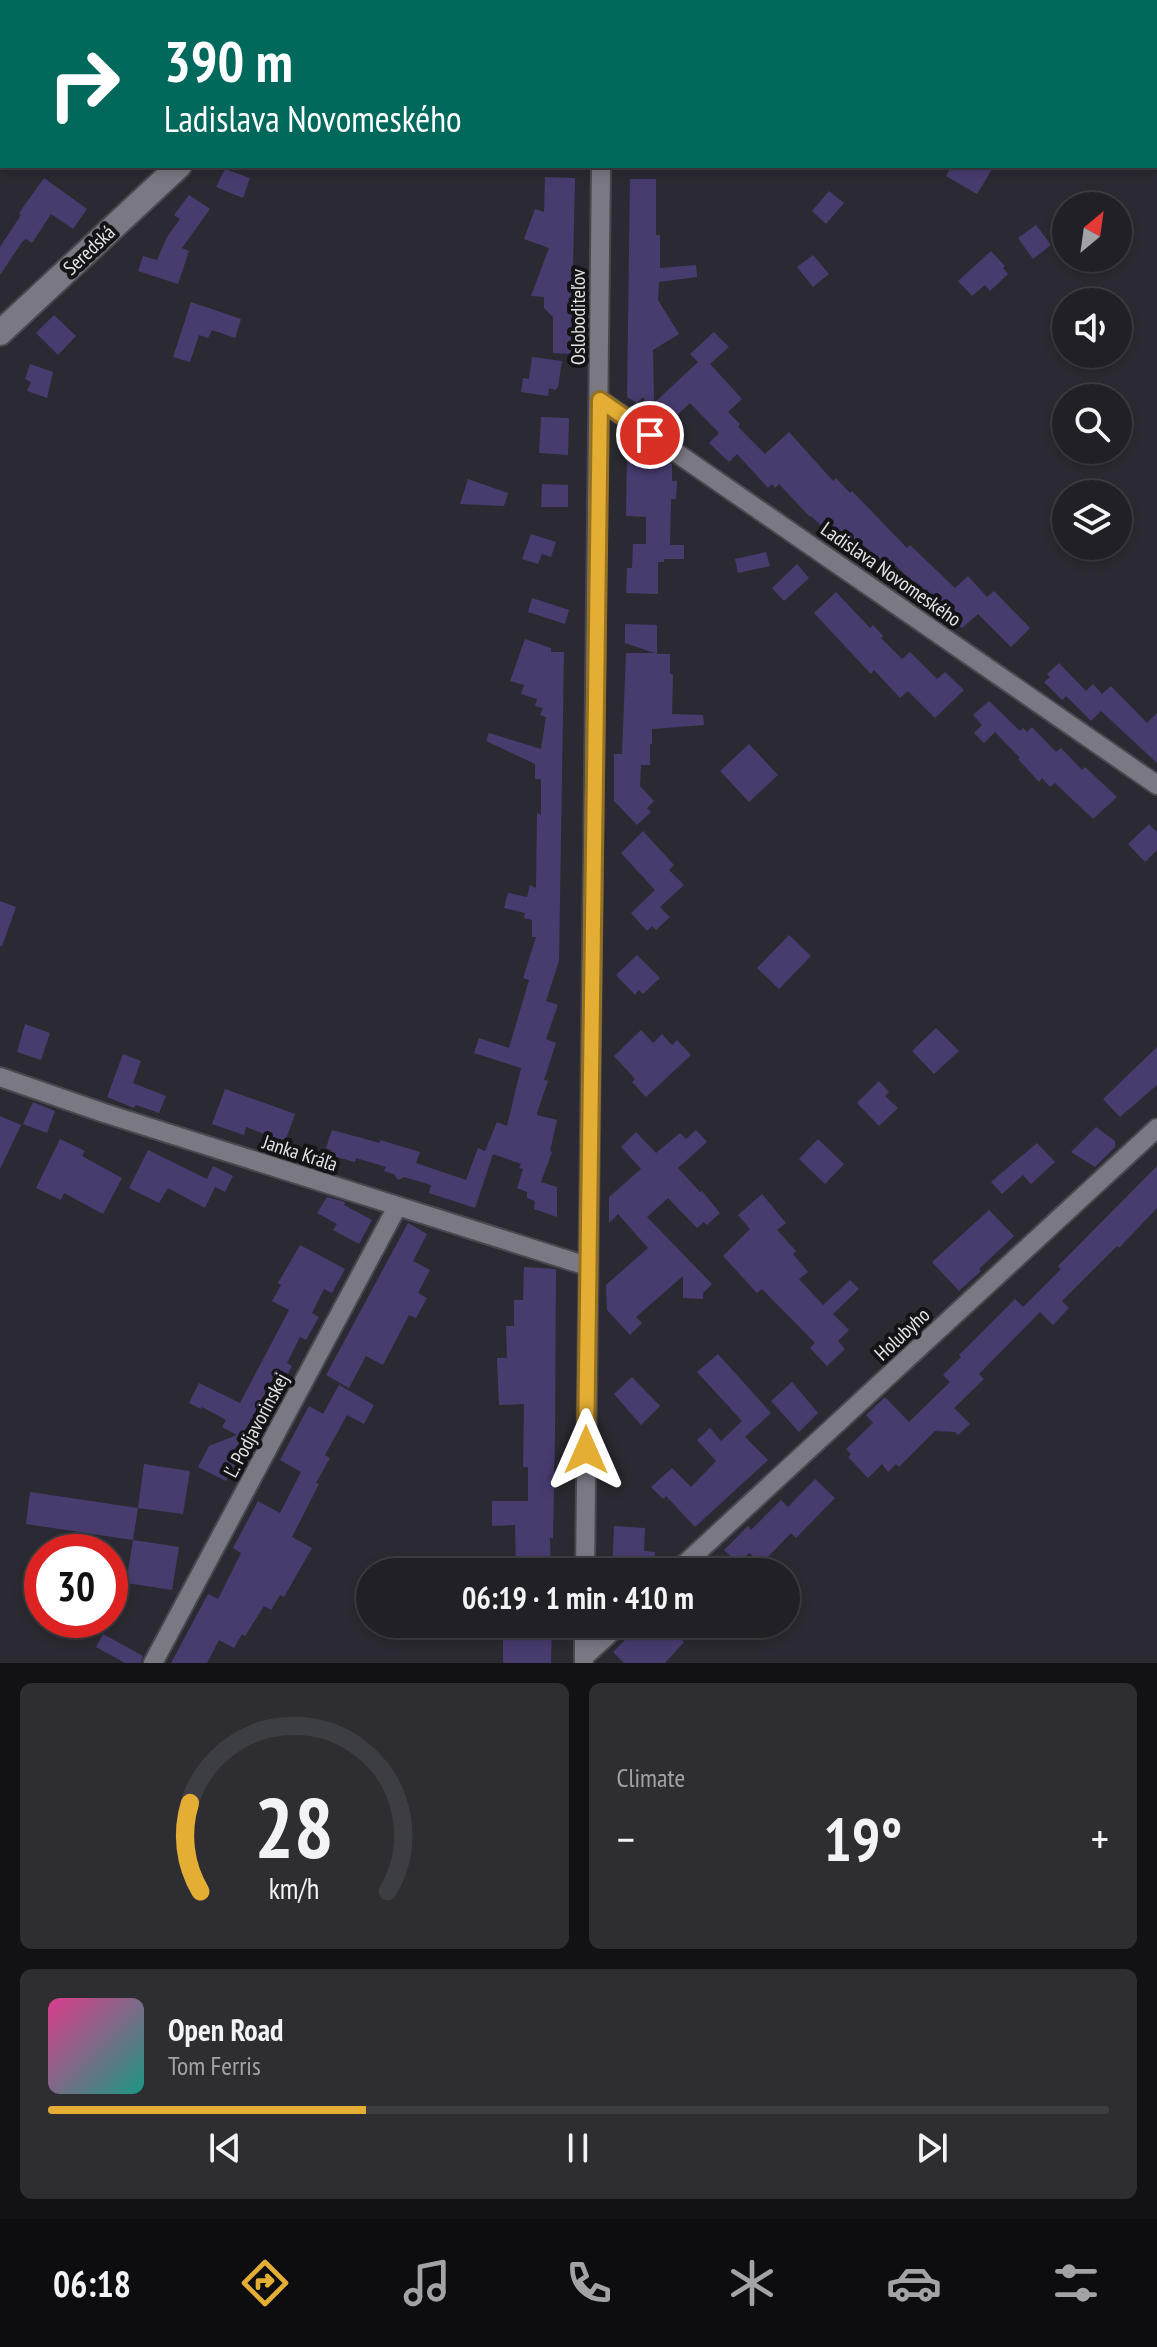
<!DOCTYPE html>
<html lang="en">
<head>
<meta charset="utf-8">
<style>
  :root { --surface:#202026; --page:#2d2d32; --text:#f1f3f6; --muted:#a2a3a7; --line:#3d3e43; --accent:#e4ae35 }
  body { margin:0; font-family:"PT Sans Narrow",sans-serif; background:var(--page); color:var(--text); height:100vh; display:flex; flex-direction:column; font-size:30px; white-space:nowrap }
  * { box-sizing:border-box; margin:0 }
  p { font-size:26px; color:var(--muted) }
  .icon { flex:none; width:44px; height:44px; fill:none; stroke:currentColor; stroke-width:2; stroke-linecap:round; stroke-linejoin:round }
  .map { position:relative; height:1663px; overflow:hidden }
  .details { display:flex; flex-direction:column; gap:20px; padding:20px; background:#121215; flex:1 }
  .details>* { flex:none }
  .guide { position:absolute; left:0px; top:0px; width:1158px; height:168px; box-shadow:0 4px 12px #0003,0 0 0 2px var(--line); background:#00695c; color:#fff; overflow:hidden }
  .needle { width:52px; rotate:29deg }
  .tools { position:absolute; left:1052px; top:192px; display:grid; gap:16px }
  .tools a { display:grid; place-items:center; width:80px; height:80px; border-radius:50%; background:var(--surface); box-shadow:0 4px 12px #0003,0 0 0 2px var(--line); font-size:40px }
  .speed { position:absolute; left:24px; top:1534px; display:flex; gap:16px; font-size:40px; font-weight:700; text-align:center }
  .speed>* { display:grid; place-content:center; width:104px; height:104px; border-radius:50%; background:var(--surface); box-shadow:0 4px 12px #0003,0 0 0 2px var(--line); line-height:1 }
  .speed .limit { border:12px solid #d22; background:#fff; color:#111 }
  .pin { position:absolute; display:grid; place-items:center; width:68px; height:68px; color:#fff; margin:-34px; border:4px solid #fff; border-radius:50%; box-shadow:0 2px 8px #0007 }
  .me { position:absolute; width:88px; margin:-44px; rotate:0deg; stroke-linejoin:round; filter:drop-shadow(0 0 6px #0008) }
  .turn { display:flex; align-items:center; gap:28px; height:168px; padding:0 32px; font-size:36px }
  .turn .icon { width:104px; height:104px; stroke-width:2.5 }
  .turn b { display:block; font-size:56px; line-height:68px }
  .big { font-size:60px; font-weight:800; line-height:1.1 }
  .details .card { flex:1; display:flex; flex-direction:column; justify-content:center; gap:12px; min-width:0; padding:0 28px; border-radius:12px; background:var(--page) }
  .details .dial { align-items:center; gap:0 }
  .dial svg { height:208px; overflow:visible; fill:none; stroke:var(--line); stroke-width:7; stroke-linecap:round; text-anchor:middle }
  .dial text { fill:var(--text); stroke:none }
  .song { display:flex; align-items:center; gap:24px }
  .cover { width:96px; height:96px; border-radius:12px; background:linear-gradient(135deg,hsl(330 70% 55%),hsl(170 70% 35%)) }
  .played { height:8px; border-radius:4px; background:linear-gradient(90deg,var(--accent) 30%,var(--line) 30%) }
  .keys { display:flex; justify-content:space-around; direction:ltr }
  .heat { display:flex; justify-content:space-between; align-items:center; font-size:44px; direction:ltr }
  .details .tiles { flex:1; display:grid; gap:20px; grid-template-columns:1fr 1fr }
  .card:last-child { grid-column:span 2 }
  .trip { position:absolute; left:356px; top:1558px; width:444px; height:80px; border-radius:40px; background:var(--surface); box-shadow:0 4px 12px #0003,0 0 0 2px var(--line); font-weight:800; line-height:80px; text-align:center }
  .tabs { display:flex; height:128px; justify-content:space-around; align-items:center; background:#0d0d0f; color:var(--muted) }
  .tabs .icon { width:56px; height:56px }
  .tabs .selected { color:var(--accent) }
  .tabs b { font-size:36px; color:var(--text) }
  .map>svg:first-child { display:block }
  .building { fill:#483c6f }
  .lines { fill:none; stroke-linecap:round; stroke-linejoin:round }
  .minor-casing { stroke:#4a484f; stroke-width:22 }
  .tertiary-casing { stroke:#4a484f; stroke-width:28 }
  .minor { stroke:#7a7882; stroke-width:18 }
  .tertiary { stroke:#7a7882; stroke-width:24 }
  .route-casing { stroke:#947122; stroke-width:20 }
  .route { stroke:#e4ae35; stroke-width:14 }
  .labels { text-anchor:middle; stroke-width:8; stroke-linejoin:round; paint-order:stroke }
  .street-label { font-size:20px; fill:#e4e3e8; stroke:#141316 }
</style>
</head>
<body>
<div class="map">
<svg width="1157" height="1663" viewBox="0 0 1157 1663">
  <rect width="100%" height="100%" fill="#2b2a32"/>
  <path class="building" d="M952 166H994L977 194 946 176Z
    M225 169 250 178 243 198 216 187Z
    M545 177 575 178 571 354 553 353V317L544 308V297L531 296 549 248 524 239 535 209 544 212Z
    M44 178 87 209 73 229 51 214 32 243 26 239 22 242 0 275V247L21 215 19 213Z
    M630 179H656V235H660V268L696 265 697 277 659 282 658 300 679 334 653 350 654 403 698 362 690 354 714 332 729 347 710 364 742 399 728 412 740 424 738 427 765 454 789 432 833 481 836 478 850 493 852 491 907 548 910 545 955 588 968 576 987 597 994 591 1030 628 1011 647 978 614 962 628 893 563 886 570 882 565 876 572 849 544 845 548 811 516 810 517 779 484 775 488 772 484 768 488 737 454 729 462 709 443 719 433 690 403 668 424 658 414V408L654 407V409L649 407 643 397 637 403 627 397Z
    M829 191 844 203 826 224 812 211Z
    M189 195 210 209 182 248 189 251 178 284 138 271 143 256 157 260 167 237 180 219 174 215Z
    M1036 225 1051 245 1033 259 1018 238Z
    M991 251 1005 266 1003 268 1008 274 990 291 985 285 972 296 958 281Z
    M813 255 829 274 813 287 797 267Z
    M191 302 241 319 235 338 212 330 208 338 199 335 190 362 173 357Z
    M54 315 76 336 58 355 36 333Z
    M532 357 562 361 558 387 555 390 549 388 548 396 521 392 523 378 529 379Z
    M30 364 53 372 47 398 27 391 31 382 25 379Z
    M541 417 569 418 568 455 539 453Z
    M640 449H650L672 464V481H677L676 499H671L670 545H684V559H664V562H658V594L626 593 627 568H632L633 544H646V517L626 516 627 455H640Z
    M468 479 508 493 504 506 460 504Z
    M542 484 568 485V507H541Z
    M531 534 556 542 551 557 542 554 538 564 522 559Z
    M766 552 770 566 738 573 735 559Z
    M797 564 809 578 784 601 772 588Z
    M836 592 870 628 873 625 883 636 881 638 902 659 910 652 937 679 945 672 964 690 935 718 908 691 900 698 874 670 871 674 814 613Z
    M532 598 569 610 565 624 528 612Z
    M625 624 657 625V654H670V674H673L672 714 703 715 704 725 652 729V744H650V765H641L640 786 654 801 647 808 651 812 637 825 614 801V754H622L626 653H655L625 643Z
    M525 639 551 648V652H564L559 961 546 1001 558 1005 546 1039 556 1043 544 1080 548 1081 537 1113V1115L557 1120 550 1151 552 1152 541 1182 557 1187V1217L534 1209 535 1201 527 1198V1192L517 1188 523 1169 519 1168 521 1164 493 1154 475 1208 429 1193 431 1185 404 1177 398 1180 394 1174 384 1171 386 1167 356 1158 355 1162 329 1155 331 1150 326 1148 332 1130 380 1143V1140L420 1152 416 1163 466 1180 478 1148 485 1151 497 1122 507 1126 521 1068 474 1053 479 1038 509 1048 529 980 523 978 536 937H532V920L524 918 525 913 504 908 508 893 527 897 530 885 536 888 537 813 541 815V779H535V764L486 741 489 733 541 749 546 717 540 715 543 708 535 706 537 699 521 694 524 685 510 681Z
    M1059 663 1086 691 1093 684 1102 694 1111 686 1147 723 1157 713V763L1101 711 1091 721 1066 696 1062 700 1044 682 1050 677 1047 674Z
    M989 701 1020 731 1023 728 1027 732 1032 727 1056 752 1061 748 1082 770 1085 767 1117 797 1093 819 1055 783 1050 787 1042 778 1039 782 1018 759 1020 758 995 732 984 743 974 733 982 725 973 715Z
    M749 744 778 775 749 802 720 771Z
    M1149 824 1157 832V850L1145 862 1128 844Z
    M643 831 674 865 669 870 684 885 660 907 670 917 656 930 652 926 647 931 631 913 655 890 621 853Z
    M0 901 16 907 2 946H0Z
    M789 935 811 956 779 989 757 968Z
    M637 955 660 978 643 994 639 990 635 995 616 975Z
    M25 1024 50 1033 41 1060 17 1052Z
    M936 1028 959 1051 934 1074 912 1051Z
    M641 1030 653 1043 662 1034 672 1045 677 1040 691 1055 646 1097 632 1082 635 1079 614 1056Z
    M1157 1047V1085L1120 1117 1103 1099Z
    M123 1054 141 1061 133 1083 166 1096 159 1113 136 1105 134 1108 107 1097Z
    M879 1081 889 1092 885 1096 898 1108 879 1126 857 1103Z
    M225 1089 295 1114 285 1142 246 1127 244 1135 212 1124Z
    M33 1102 55 1111 47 1133 23 1124Z
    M0 1116 21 1125 0 1169Z
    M1096 1127 1115 1141V1147L1095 1167 1071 1152Z
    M696 1130 707 1142 678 1168 700 1192 702 1191 720 1213 707 1225 704 1222 697 1228 668 1198 647 1217 712 1284 703 1293V1299L683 1298V1276L636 1317 642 1323 630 1335 607 1310 606 1285 648 1248 618 1214 609 1223V1197L641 1169 621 1147 636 1132 656 1153 680 1133 686 1139Z
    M60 1139 85 1151 82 1156 122 1178 103 1214 64 1193 61 1200 36 1188Z
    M818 1139 844 1164 825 1184 799 1159Z
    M1037 1143 1055 1162 1031 1184 1023 1175 1002 1194 991 1182Z
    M148 1150 207 1179 213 1166 233 1176 225 1192 215 1187 205 1208 168 1188 159 1203 129 1188Z
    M1157 1166V1208L1119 1248 1117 1246 1062 1301 1069 1308 1053 1325 1040 1312 979 1374 984 1379 954 1408 970 1424 958 1435 955 1432 935 1431 899 1467 896 1464 888 1472 882 1464 868 1478 848 1457 851 1454 846 1449 873 1423 866 1415 885 1397 909 1422 950 1382 943 1375 961 1357 959 1355 1015 1299 1023 1307 1061 1269 1058 1266Z
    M762 1194 786 1223 777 1230 796 1251 793 1254 808 1272 799 1279 823 1305 850 1280 859 1289 833 1314 849 1330 838 1341 845 1349 827 1366 810 1348 815 1343 762 1289 757 1293 723 1256 750 1229 738 1215Z
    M327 1197 345 1202 344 1205 372 1220 359 1244 333 1230 337 1224 317 1213Z
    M989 1210 1014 1236 979 1269 981 1271 959 1291 932 1262Z
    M408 1223 427 1234 413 1261 430 1270 418 1293 427 1298 416 1318 409 1315 383 1365 366 1356 349 1388 326 1375Z
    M300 1245 345 1269 332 1293 324 1289 312 1313 319 1317 306 1340 300 1337 287 1363 292 1366 278 1393 274 1390 261 1415 265 1417 246 1452 243 1450 226 1481 198 1467 209 1446 237 1435 222 1427 226 1420 202 1407 201 1409 189 1403 199 1383 240 1403 289 1310 272 1301 281 1285 278 1283Z
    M524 1267 556 1269 555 1433 553 1538H550L551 1572H516L515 1525 492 1526V1501H528V1467H523L524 1404 499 1405 497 1358H507L506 1326H514V1300H523Z
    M718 1354 771 1413 745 1437 768 1460 695 1527 666 1496 663 1499 651 1487 672 1468 691 1487 716 1461 697 1440 710 1428 721 1441 742 1421 697 1372Z
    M632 1377 660 1406 641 1425 614 1394Z
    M792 1382 818 1413 799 1432 771 1401Z
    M339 1385 374 1405 364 1424 347 1415 325 1455 330 1458 316 1483 319 1484 292 1537 312 1548 284 1597 280 1595 271 1610 264 1606 245 1636 242 1634 234 1648 219 1640 207 1663H171L208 1594 218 1599 241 1553 233 1548 258 1501 280 1513 301 1472 280 1460 309 1406 323 1414Z
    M144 1464 190 1471 183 1514 138 1508Z
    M815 1479 835 1498 796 1538 791 1533 761 1564 749 1553 739 1564 724 1550 748 1526 751 1530 781 1500 788 1507Z
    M30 1492 138 1508 133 1540 26 1524Z
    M614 1526 645 1528 644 1551 655 1552 654 1572H612Z
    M133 1540 179 1547 172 1590 126 1583Z
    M503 1624H552L551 1663H503Z
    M641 1624H667L684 1642 665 1663H624L613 1652Z
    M103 1634 143 1656 141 1663H125L96 1647Z"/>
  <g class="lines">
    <defs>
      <path id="minor" d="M602 2V0
        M600 400 1157 785
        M0 1077 104 1113 587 1266
        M585 1572 601 166
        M676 1572 1157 1128
        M584 1657 620 1624
        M584 1661V1624
        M153 1663 397 1207"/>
      <path id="tertiary" d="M354 2 357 0
        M0 333 179 166"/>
    </defs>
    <use href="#minor" class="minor-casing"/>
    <use href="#tertiary" class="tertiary-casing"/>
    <use href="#minor" class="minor"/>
    <use href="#tertiary" class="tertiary"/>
  </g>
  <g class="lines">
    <defs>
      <path id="route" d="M586 1450 600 400 650 435"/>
    </defs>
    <use href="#route" class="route-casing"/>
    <use href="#route" class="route"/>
  </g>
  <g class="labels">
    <g class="street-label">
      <text transform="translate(89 250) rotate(-43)" y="7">Seredská</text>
      <text transform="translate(578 317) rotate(-90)" y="7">Osloboditeľov</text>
      <text transform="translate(891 574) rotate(35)" y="7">Ladislava Novomeského</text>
      <text transform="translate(300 1153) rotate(18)" y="7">Janka Kráľa</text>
      <text transform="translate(902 1334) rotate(-43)" y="7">Holubyho</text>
      <text transform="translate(256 1425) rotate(-62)" y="7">Ľ. Podjavorinskej</text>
    </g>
  </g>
</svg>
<div class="tools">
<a><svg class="needle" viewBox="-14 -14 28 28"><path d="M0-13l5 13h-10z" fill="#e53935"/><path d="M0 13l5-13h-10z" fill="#a2a3a7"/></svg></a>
<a><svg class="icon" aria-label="sound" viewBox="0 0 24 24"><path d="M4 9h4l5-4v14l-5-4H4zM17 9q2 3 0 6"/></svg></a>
<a><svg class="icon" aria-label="search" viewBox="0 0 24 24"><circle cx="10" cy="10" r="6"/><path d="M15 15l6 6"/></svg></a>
<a><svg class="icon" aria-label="layers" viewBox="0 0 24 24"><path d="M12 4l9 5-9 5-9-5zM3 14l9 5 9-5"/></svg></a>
</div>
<div class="speed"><div class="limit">30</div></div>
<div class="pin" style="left:650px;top:435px;background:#d93025"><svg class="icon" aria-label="arrive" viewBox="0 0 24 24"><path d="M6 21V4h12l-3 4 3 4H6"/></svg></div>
<svg class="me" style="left:586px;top:1450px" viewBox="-20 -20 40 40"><path d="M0-17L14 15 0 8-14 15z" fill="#e4ae35" stroke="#fff" stroke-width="4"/></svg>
<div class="trip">06:19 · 1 min · 410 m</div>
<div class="guide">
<div class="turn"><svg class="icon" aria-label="right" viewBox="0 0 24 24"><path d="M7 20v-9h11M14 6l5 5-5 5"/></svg><div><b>390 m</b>Ladislava Novomeského</div></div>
</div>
</div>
<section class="details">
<div class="tiles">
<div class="card dial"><svg viewBox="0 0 100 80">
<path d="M14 69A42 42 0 1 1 86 69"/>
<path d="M14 69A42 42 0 0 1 10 35" stroke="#e4ae35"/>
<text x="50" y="56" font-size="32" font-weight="700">28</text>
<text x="50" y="72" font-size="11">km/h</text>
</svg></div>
<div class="card"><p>Climate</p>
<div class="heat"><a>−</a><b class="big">19°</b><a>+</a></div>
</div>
<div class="card">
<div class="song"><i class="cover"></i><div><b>Open Road</b><p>Tom Ferris</p></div></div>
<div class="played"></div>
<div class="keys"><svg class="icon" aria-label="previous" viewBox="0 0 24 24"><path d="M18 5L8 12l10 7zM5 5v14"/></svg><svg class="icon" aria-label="pause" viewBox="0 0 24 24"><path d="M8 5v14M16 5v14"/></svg><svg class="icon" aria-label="next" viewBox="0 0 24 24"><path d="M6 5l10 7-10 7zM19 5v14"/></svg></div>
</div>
</div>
</section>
<nav class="tabs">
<b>06:18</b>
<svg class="icon selected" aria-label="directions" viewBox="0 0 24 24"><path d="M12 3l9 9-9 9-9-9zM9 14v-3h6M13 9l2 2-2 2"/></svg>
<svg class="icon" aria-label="music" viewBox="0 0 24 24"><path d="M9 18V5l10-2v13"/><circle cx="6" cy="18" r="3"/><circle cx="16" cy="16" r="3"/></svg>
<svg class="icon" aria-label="phone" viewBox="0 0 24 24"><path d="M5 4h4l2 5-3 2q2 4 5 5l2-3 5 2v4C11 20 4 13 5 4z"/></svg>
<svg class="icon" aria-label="climate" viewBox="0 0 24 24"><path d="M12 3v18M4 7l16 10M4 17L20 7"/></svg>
<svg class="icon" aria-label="car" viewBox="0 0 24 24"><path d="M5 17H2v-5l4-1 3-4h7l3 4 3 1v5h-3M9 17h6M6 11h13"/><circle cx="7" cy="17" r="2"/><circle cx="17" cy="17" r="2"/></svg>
<svg class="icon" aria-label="filters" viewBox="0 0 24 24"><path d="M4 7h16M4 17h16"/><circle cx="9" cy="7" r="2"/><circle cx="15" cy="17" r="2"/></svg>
</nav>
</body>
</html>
